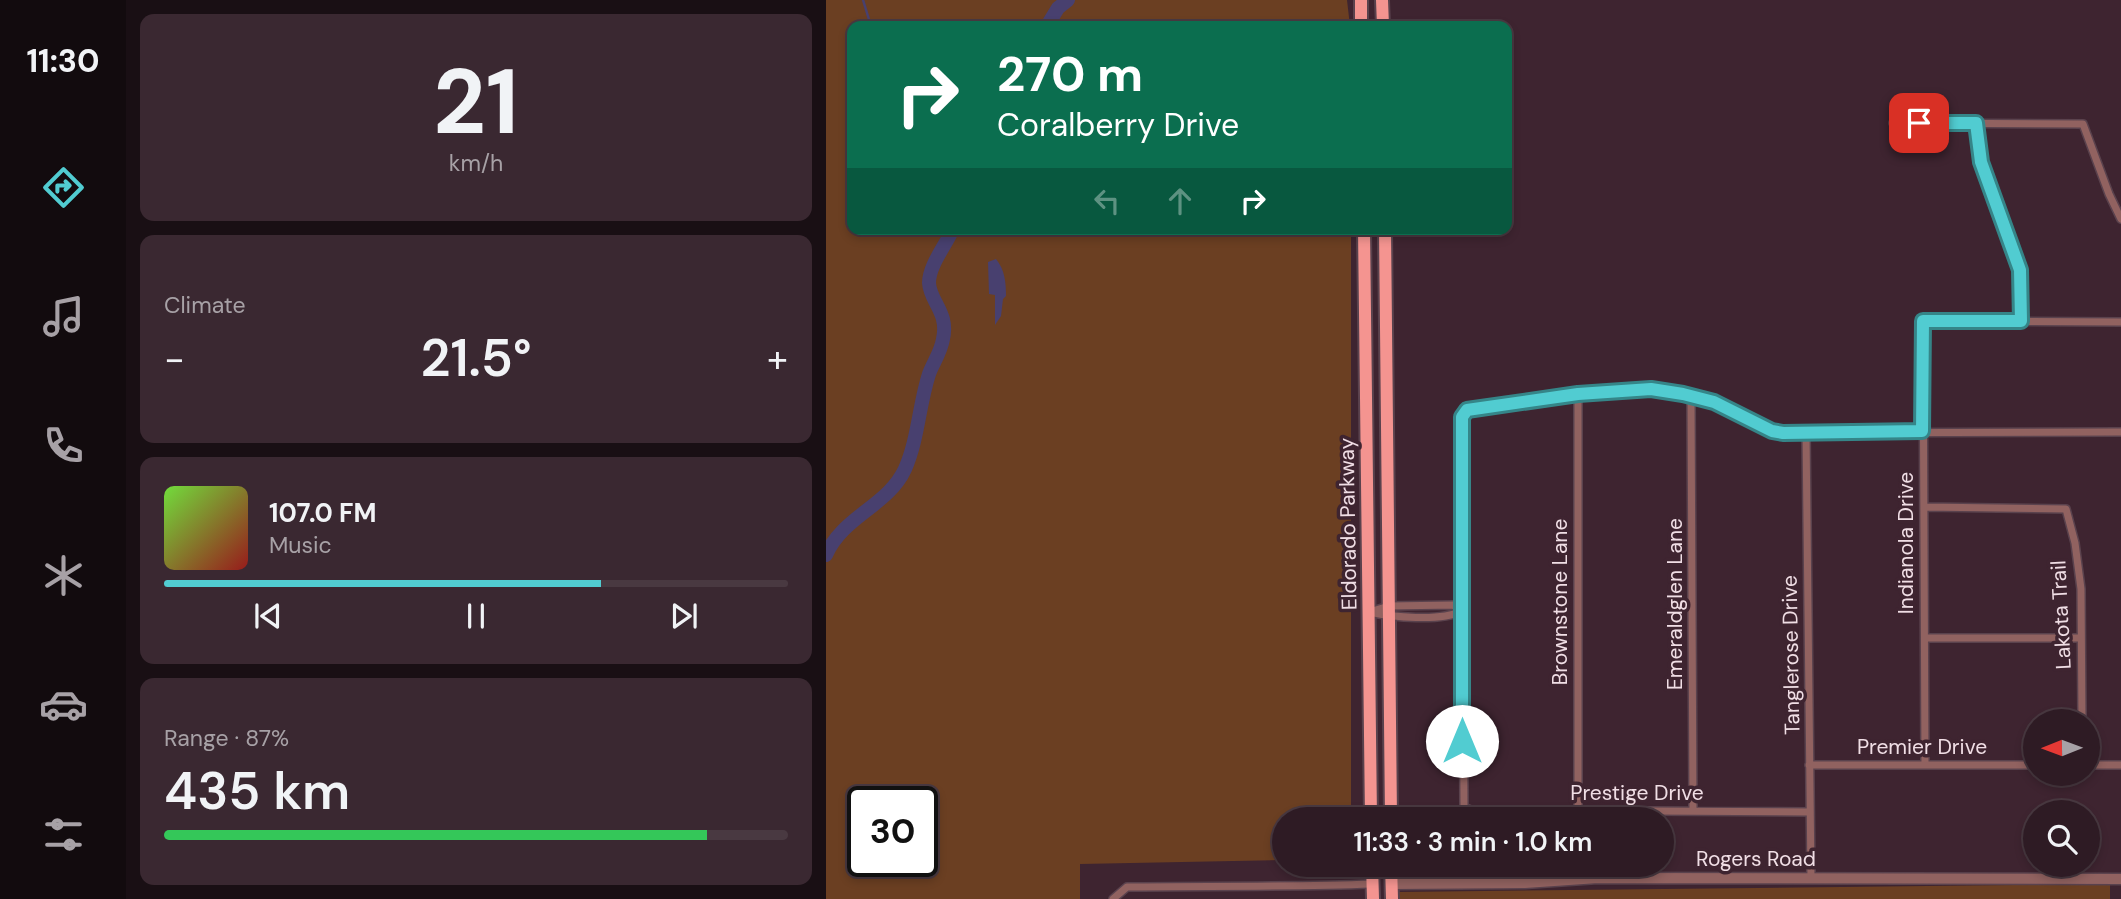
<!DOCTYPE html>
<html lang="en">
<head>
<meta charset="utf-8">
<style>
  :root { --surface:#2e1b24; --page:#3a2831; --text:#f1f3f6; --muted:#a7a1a6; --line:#493941; --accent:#51ccd1 }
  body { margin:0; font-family:"DM Sans",sans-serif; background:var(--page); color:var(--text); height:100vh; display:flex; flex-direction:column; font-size:26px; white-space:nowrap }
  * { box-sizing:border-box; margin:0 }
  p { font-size:23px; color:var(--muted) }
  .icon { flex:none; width:38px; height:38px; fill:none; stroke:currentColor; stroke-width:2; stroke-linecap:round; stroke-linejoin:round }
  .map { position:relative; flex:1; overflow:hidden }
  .side { display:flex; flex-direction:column; gap:14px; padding:14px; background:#190f14; width:700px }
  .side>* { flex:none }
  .hud { position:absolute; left:21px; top:21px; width:665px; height:214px; border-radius:14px; box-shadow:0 4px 10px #0003,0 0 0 2px var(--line); background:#0b6e4f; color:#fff; overflow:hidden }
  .needle { width:46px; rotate:269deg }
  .controls { position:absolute; left:1197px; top:709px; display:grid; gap:14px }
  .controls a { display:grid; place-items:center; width:77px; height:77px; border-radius:50%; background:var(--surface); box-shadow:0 4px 10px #0003,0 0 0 2px var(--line); font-size:35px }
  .speed { position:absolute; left:21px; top:786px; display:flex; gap:14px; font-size:35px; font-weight:700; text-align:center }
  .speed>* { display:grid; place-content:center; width:91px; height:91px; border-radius:50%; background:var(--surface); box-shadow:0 4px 10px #0003,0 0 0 2px var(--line); line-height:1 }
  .speed .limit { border:4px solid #111; border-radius:10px; background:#fff; color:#111 }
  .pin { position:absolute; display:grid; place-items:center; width:60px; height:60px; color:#fff; margin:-30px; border-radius:14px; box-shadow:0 4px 10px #0006 }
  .me { position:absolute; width:77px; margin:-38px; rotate:0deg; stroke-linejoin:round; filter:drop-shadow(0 0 5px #0008) }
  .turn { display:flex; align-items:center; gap:24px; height:147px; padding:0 35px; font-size:32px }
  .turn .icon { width:91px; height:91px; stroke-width:2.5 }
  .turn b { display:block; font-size:49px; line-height:60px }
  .lanes { display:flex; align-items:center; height:66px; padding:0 35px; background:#0003; justify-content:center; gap:35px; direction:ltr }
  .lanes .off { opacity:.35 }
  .big { font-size:52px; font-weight:600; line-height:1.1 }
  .side .card { flex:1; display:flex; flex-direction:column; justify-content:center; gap:10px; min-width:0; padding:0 24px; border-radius:14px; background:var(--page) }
  .side .dial { align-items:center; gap:0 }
  .dial b { font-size:91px; line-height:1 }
  .song { display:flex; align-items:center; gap:21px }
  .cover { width:84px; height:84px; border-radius:10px; background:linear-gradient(135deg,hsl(100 70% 55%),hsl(0 70% 35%)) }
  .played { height:7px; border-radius:4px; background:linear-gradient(90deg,var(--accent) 70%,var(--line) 70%) }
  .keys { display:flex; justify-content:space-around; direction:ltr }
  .heat { display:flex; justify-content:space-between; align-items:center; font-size:38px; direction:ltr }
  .charge { height:10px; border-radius:5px; background:linear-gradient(90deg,#34c759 87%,var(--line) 0) }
  .trip { position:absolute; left:446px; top:807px; width:402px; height:70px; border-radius:35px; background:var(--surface); box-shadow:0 4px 10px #0003,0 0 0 2px var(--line); font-weight:600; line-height:70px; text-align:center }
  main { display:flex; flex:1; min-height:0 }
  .dock { display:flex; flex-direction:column; width:126px; justify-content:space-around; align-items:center; background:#120b0e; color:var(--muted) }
  .dock .icon { width:49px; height:49px }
  .dock .current { color:var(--accent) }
  .dock b { font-size:32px; color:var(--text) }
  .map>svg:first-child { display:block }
  .green { fill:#6b3f22; fill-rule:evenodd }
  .water { fill:#48406f }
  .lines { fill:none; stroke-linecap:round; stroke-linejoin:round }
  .stream { stroke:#48406f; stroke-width:2.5 }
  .river { stroke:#48406f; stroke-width:14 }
  .minor-casing { stroke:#5a424d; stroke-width:10 }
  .tertiary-casing { stroke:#5a424d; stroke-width:13 }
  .primary-casing { stroke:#5a424d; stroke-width:16 }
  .minor { stroke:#916260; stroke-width:7 }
  .tertiary { stroke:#916260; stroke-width:10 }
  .primary { stroke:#f49490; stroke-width:12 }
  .route-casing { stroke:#358588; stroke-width:18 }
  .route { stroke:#51ccd1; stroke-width:12 }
  .labels { text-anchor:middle; stroke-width:7; stroke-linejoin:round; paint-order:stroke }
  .street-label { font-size:21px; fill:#f0dee5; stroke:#3e2430 }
</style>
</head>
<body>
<main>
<nav class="dock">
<b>11:30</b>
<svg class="icon current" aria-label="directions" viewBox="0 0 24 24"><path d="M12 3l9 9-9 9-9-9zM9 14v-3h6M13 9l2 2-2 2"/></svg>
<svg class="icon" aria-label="music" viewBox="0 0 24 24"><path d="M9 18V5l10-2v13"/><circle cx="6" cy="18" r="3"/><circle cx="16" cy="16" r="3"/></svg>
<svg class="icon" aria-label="phone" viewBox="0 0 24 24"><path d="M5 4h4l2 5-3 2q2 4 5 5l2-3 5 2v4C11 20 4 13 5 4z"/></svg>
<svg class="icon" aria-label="climate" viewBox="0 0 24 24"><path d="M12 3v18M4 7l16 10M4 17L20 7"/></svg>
<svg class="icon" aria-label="car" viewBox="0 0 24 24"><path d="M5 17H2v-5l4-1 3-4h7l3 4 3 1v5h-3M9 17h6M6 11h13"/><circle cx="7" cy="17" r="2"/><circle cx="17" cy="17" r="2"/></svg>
<svg class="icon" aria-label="filters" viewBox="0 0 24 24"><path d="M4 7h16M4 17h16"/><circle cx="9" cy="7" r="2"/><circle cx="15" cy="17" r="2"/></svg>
</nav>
<section class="side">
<div class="card dial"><b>21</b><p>km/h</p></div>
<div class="card"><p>Climate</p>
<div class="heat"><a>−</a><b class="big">21.5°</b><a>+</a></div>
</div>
<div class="card">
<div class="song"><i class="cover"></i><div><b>107.0 FM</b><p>Music</p></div></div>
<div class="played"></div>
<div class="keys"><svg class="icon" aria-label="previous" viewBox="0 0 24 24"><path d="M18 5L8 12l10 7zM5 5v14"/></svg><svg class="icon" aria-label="pause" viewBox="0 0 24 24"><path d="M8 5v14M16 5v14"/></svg><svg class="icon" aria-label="next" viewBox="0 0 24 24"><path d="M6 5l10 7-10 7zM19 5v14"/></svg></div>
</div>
<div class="card"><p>Range · 87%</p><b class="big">435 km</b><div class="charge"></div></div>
</section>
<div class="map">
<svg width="1295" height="899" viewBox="0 0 1295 899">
  <rect width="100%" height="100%" fill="#3e2430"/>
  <path class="green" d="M0 0H521L524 26H26V229H525V819H458V860L254 864V899H0ZM37 802H96V861H37Z
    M1284 884V899H572V892Z"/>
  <path class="water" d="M170 259C179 270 180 283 180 296L177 299 175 316 169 325V295L163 294 162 262Z"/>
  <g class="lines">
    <path class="stream" d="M37 0 45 26"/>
    <path class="river" d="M221 26 232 8 242 0
      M0 555C17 516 62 506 79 469 92 440 93 405 103 374 107 363 115 352 117 339 123 312 104 302 103 283 103 265 120 245 127 229"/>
    <defs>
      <path id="minor" d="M1067 123 1257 124 1283 194 1295 219
        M1150 123 1155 162 1194 270 1195 321
        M752 394V811
        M865 396 867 811
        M980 432 985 878
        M1099 507 1240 509 1249 543 1255 589 1256 721
        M627 605 636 611C614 622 566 617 543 612L563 606Z
        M1099 638H1255
        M1099 764 1097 321 1295 322
        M983 765H1209
        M1262 765H1295
        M984 812 645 810 638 807 636 417 641 410 646 409C723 398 806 376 883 400 905 407 925 421 946 431L956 433 1295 432
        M287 899 301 887C383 886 464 887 546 884"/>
      <path id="tertiary" d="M565 884 699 883 772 878 1295 879"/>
      <path id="primary" d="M535 0V26
        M556 0 557 26
        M538 229 545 819
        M559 229 565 819
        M546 864 547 899
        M565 864 566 899"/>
    </defs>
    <use href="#minor" class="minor-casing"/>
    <use href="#tertiary" class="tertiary-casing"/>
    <use href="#primary" class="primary-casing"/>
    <use href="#minor" class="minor"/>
    <use href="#tertiary" class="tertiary"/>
    <use href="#primary" class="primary"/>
  </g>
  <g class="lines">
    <defs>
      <path id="route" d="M636 741V417L641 410 752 394 825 389 857 394 888 402 946 431 957 433 1096 431 1097 321H1195L1194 270 1155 162 1150 123H1093"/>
    </defs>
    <use href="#route" class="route-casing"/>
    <use href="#route" class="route"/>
  </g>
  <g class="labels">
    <g class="street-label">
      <text transform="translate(522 524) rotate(-91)" y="7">Eldorado Parkway</text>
      <text transform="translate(1080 543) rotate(-90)" y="7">Indianola Drive</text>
      <text transform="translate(734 602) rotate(-90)" y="7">Brownstone Lane</text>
      <text transform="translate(849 604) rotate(-90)" y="7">Emeraldglen Lane</text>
      <text transform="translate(1235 615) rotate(-93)" y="7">Lakota Trail</text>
      <text transform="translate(965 655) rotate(-91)" y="7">Tanglerose Drive</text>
      <text x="1096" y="754">Premier Drive</text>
      <text x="811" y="800">Prestige Drive</text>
      <text x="930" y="866">Rogers Road</text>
    </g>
  </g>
</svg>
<div class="controls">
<a><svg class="needle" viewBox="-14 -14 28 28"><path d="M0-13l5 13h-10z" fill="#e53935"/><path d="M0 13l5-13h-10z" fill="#a7a1a6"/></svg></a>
<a><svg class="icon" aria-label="search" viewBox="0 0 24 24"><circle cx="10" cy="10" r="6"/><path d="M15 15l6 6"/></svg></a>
</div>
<div class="speed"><div class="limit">30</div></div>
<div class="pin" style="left:1093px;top:123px;background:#d93025"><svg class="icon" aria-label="arrive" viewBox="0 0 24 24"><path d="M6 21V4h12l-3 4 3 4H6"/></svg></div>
<svg class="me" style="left:636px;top:741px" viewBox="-20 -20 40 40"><circle r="19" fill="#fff"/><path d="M0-13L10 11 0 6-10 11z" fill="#51ccd1"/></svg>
<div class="trip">11:33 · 3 min · 1.0 km</div>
<div class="hud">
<div class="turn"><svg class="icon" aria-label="right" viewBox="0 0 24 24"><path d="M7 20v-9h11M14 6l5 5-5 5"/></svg><div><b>270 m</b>Coralberry Drive</div></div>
<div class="lanes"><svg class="icon off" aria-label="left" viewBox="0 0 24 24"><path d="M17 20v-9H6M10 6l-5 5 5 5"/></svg><svg class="icon off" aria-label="ahead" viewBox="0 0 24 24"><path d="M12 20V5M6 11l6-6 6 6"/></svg><svg class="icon" aria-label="right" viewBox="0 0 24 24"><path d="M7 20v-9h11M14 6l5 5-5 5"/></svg></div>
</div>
</div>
</main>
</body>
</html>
